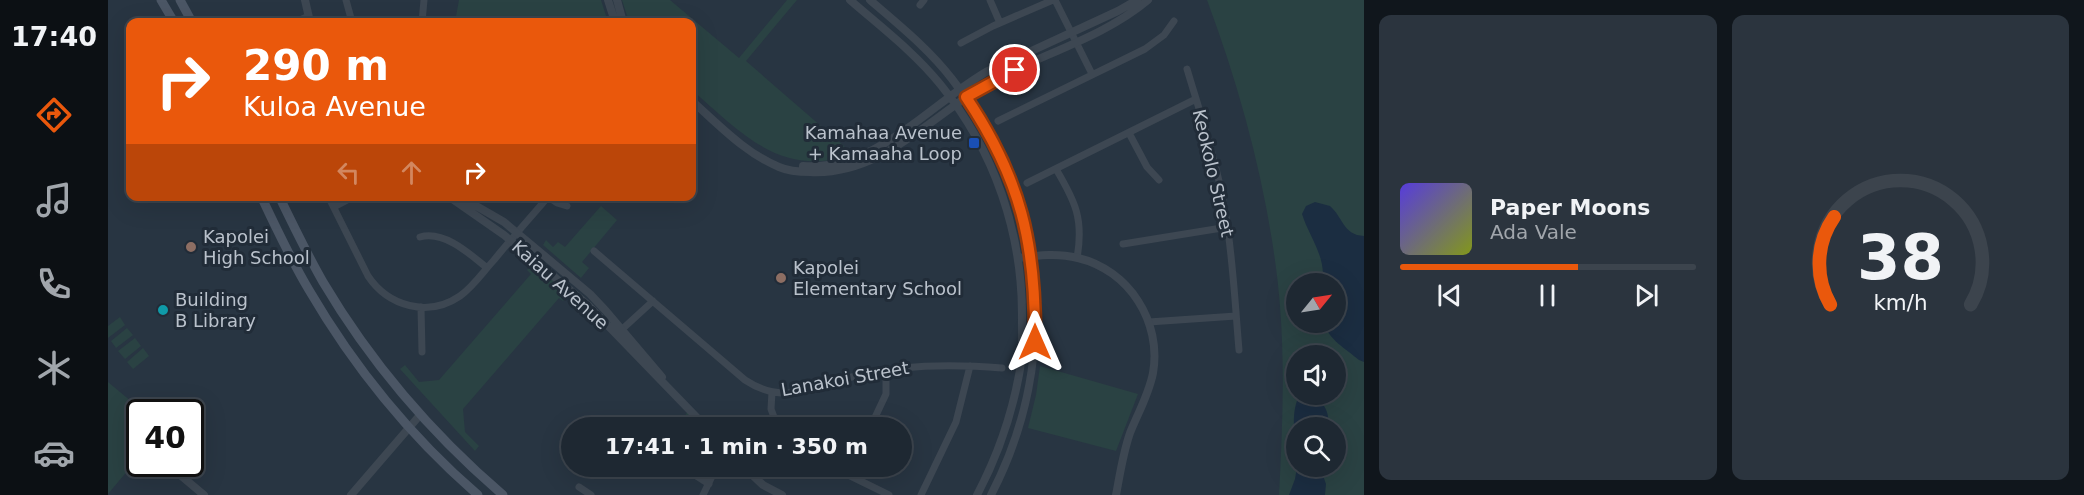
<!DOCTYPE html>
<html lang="en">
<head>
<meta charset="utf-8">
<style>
  :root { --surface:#1e2832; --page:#2b343e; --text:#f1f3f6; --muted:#a1a6ac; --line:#3c444d; --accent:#ea580c }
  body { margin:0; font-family:"DejaVu Sans",sans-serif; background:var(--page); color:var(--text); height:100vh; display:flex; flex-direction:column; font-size:22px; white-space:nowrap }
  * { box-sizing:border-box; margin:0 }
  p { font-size:20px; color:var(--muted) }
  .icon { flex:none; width:33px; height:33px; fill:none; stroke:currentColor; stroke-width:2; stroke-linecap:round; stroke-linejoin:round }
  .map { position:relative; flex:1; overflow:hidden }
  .details { display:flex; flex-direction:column; gap:15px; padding:15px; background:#10161c; width:720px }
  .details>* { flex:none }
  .banner { position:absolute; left:18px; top:18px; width:570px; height:183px; border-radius:12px; box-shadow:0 6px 24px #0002,0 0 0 2px var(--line); background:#ea580c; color:#fff; overflow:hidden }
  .needle { width:39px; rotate:60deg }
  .tools { position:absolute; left:1178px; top:273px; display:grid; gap:12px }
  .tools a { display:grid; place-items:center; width:60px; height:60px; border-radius:50%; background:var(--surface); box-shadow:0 6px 24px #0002,0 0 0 2px var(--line); font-size:30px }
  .speed { position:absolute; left:18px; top:399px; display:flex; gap:12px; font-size:30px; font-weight:700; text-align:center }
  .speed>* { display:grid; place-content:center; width:78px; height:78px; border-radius:50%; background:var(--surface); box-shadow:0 6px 24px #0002,0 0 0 2px var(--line); line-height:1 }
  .speed .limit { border:3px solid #111; border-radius:9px; background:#fff; color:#111 }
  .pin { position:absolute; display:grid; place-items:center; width:51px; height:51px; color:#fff; margin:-26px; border:3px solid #fff; border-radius:50%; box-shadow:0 2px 6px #0007 }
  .me { position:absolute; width:66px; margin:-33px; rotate:0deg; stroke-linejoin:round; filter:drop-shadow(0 0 4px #0008) }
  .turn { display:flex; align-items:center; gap:21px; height:126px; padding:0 18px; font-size:27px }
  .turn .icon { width:78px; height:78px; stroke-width:2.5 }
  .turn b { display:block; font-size:42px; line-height:51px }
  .lanes { display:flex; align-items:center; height:57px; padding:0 18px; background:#0003; justify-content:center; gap:30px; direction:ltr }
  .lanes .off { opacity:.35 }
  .details .tile { flex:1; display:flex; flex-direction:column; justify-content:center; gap:9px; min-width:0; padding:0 21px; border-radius:12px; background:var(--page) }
  .details .dial { align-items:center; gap:0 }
  .dial svg { height:156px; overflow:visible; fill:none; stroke:var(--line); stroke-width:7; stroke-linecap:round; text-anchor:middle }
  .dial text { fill:var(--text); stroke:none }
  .song { display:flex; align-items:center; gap:18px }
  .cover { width:72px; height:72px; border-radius:9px; background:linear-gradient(135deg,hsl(250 70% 55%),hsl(70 70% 35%)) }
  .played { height:6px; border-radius:3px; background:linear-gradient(90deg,var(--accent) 60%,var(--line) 60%) }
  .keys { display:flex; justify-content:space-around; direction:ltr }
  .details .tiles { flex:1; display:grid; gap:15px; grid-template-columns:repeat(2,1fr) }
  .trip { position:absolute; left:453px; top:417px; width:351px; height:60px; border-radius:30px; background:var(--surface); box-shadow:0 6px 24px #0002,0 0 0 2px var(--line); font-weight:700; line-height:60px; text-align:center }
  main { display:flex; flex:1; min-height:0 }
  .menu { display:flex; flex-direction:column; width:108px; justify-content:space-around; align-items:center; background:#0c1014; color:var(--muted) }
  .menu .icon { width:42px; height:42px }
  .menu .on { color:var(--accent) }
  .menu b { font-size:27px; color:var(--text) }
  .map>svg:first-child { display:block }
  .green { fill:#2a4243; fill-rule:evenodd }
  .water { fill:#1b2d41 }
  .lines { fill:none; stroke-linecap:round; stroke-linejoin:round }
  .minor { stroke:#3d4752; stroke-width:7 }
  .tertiary { stroke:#3d4752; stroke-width:8 }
  .secondary { stroke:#4b5665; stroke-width:9 }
  .route-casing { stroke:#983908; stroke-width:15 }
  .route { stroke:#ea580c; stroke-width:10 }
  .transit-dot { fill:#1a4fb4; stroke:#212c38; stroke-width:2 }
  .education-dot { fill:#8d6e63; stroke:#212c38; stroke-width:2 }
  .culture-dot { fill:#0f9aa8; stroke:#212c38; stroke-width:2 }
  .labels { text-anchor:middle; stroke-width:6; stroke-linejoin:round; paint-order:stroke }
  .poi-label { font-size:18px; fill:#bac2cc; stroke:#212c38; text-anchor:start }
  .street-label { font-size:18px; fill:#bac2cc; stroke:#212c38 }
</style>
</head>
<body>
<main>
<nav class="menu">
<b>17:40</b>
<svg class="icon on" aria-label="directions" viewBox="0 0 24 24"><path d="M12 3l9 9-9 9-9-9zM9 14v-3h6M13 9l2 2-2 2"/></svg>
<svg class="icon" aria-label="music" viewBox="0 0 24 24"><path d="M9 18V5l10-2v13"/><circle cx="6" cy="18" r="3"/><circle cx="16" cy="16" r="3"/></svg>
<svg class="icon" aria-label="phone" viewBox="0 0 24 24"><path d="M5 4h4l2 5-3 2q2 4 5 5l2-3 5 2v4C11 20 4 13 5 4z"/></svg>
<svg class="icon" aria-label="climate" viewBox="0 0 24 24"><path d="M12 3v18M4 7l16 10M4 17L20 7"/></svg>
<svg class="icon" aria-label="car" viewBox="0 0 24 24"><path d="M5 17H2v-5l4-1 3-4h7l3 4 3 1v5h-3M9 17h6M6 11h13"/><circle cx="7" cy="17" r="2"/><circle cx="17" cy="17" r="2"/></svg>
</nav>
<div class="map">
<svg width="1256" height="495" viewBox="0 0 1256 495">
  <rect width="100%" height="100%" fill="#283542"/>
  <path class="green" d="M351 0H493L500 22H347Z
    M514 0H562L631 58 679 0H689L638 61 736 146 740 156C671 177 631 131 584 90V22H521Z
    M1099 0H1256V495H1171C1175 419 1178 343 1168 268 1156 176 1131 86 1099 0ZM1188 284H1227V322H1188ZM1188 356H1227V394H1188ZM1188 428H1227V466H1188Z
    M493 206 509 220 474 262 481 268 473 278 435 245 438 240 445 247 450 242 457 247Z
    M423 256 469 295 464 300 459 296 455 301 451 298 355 409 357 432 371 446 367 451 292 369 297 365 311 382 331 380 423 274 419 270 423 265 419 260Z
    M12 317 17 325 0 338V326Z
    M19 328 25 335 8 348 3 341Z
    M27 338 33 346 17 359 10 351Z
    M35 348 41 356 25 369 19 362Z
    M932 366 1030 394 1008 451 920 428 928 395Z
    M0 382 36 412H32L31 457 0 494Z
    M581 409 598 428H570Z"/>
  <path class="water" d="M1207 202 1222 206C1235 217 1235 235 1256 236V362L1251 360C1238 349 1220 339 1216 323L1227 322V284L1214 283C1219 257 1201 237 1194 214L1198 206Z
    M1192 395C1211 394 1223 408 1220 427L1188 428V450C1186 434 1183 408 1192 395Z
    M1189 467H1212L1218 484 1217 495H1181L1187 479Z"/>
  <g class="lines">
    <path class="minor" d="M238 0 244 22
      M882 0 892 23
      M947 0 984 74
      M812 5 816 0
      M314 22 316 0
      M853 43 885 26 945 0
      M1079 69C1093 116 1109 163 1117 211 1125 257 1127 304 1131 350
      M890 121 1037 49 1056 35 1066 21
      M1021 133 1039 167 1051 180
      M948 169C967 201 976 219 969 258
      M919 183 1088 99
      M220 196 260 276C280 306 320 318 352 296 365 287 375 272 386 260 404 238 422 218 440 197
      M439 196 449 203 459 206
      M226 207 247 196
      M312 237C336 230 362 254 379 268
      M1015 244 1120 227
      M486 251 637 380C649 388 661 393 676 393 701 393 727 380 752 375 798 364 847 364 894 368
      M313 307 314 352
      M1041 322 1128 316
      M510 333 545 301
      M664 392 663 409 670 428
      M762 428 778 394V370
      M573 466 601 484
      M722 466 781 495
      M471 487 483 495
      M595 495 609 466
      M813 495 848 422 862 366"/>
    <path class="tertiary" d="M197 0 202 22
      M500 0 507 22
      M509 0 515 22
      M742 0C773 27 806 52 832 84 887 151 915 234 914 320 914 339 915 357 911 375 903 418 889 457 869 495
      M762 0C791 25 821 49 844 79 939 201 954 358 883 495
      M189 22 200 17
      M584 101C610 124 637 153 671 167 680 171 692 172 702 172 776 176 826 112 886 80 937 53 996 37 1040 0
      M695 166C767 171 820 106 878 72L1010 11 1029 0
      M340 196 396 235 480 305 599 428
      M351 196 396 222 482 294 498 311 554 377
      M911 258C931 255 950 253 970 258 1021 270 1054 322 1045 373 1041 394 1030 413 1022 433 1015 453 1012 474 1008 495
      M65 464 71 474 96 495
      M635 466 655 485 674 495
      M243 495 312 415"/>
    <path class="secondary" d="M53 0 66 22
      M72 0 84 22
      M153 196C168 228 183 260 201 290 246 367 303 437 370 495
      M171 196C185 225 199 254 215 282 263 363 324 434 395 495"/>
  </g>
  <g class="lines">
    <defs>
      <path id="route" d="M907 70 858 97C913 179 928 244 927 342"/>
    </defs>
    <use href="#route" class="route-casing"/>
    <use href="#route" class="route"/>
  </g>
  <rect class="transit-dot" x="860" y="137" width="12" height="12" rx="3"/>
  <g class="education-dot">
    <circle cx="83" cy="247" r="6"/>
    <circle cx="673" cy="278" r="6"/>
  </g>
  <circle class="culture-dot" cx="55" cy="310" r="6"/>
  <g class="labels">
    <g class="poi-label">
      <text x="854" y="139" text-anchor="end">Kamahaa Avenue<tspan x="854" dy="21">+ Kamaaha Loop</tspan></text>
      <text x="95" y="243">Kapolei<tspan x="95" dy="21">High School</tspan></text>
      <text x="685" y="274">Kapolei<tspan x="685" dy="21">Elementary School</tspan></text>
      <text x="67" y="306">Building<tspan x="67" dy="21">B Library</tspan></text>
    </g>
    <g class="street-label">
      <text transform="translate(1105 173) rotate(77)" y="6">Keokolo Street</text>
      <text transform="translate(452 285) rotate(42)" y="6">Kaiau Avenue</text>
      <text transform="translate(737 379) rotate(-10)" y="6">Lanakoi Street</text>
    </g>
  </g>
</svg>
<div class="tools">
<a><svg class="needle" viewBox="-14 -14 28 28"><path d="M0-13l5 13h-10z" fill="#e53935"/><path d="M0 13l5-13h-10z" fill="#a1a6ac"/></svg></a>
<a><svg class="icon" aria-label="sound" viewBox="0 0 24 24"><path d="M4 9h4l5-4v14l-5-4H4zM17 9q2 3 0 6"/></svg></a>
<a><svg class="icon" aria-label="search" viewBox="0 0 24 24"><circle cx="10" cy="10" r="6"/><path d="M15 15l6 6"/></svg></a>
</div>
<div class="speed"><div class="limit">40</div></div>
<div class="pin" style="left:907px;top:70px;background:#d93025"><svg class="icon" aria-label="arrive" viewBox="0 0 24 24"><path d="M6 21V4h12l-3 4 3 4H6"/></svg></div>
<svg class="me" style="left:927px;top:342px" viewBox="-20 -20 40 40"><path d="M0-17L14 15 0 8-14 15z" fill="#ea580c" stroke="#fff" stroke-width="4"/></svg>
<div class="trip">17:41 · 1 min · 350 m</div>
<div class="banner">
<div class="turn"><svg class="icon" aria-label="right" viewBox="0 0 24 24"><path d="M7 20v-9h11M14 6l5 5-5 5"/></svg><div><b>290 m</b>Kuloa Avenue</div></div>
<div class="lanes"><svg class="icon off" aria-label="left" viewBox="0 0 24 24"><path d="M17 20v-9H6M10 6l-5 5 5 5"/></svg><svg class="icon off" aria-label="ahead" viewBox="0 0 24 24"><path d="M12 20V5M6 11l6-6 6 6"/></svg><svg class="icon" aria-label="right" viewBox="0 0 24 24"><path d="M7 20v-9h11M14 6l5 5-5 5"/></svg></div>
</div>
</div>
<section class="details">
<div class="tiles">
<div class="tile">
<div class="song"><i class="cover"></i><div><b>Paper Moons</b><p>Ada Vale</p></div></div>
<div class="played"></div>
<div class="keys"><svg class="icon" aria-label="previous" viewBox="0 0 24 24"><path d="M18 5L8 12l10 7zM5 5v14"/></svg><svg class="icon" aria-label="pause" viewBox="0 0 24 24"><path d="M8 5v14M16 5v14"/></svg><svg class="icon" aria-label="next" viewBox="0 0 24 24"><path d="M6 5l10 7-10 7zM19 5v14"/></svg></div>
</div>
<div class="tile dial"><svg viewBox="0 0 100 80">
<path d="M14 69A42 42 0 1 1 86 69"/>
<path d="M14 69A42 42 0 0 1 16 24" stroke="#ea580c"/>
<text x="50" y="56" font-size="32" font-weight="700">38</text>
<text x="50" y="72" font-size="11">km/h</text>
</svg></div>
</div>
</section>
</main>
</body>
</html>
